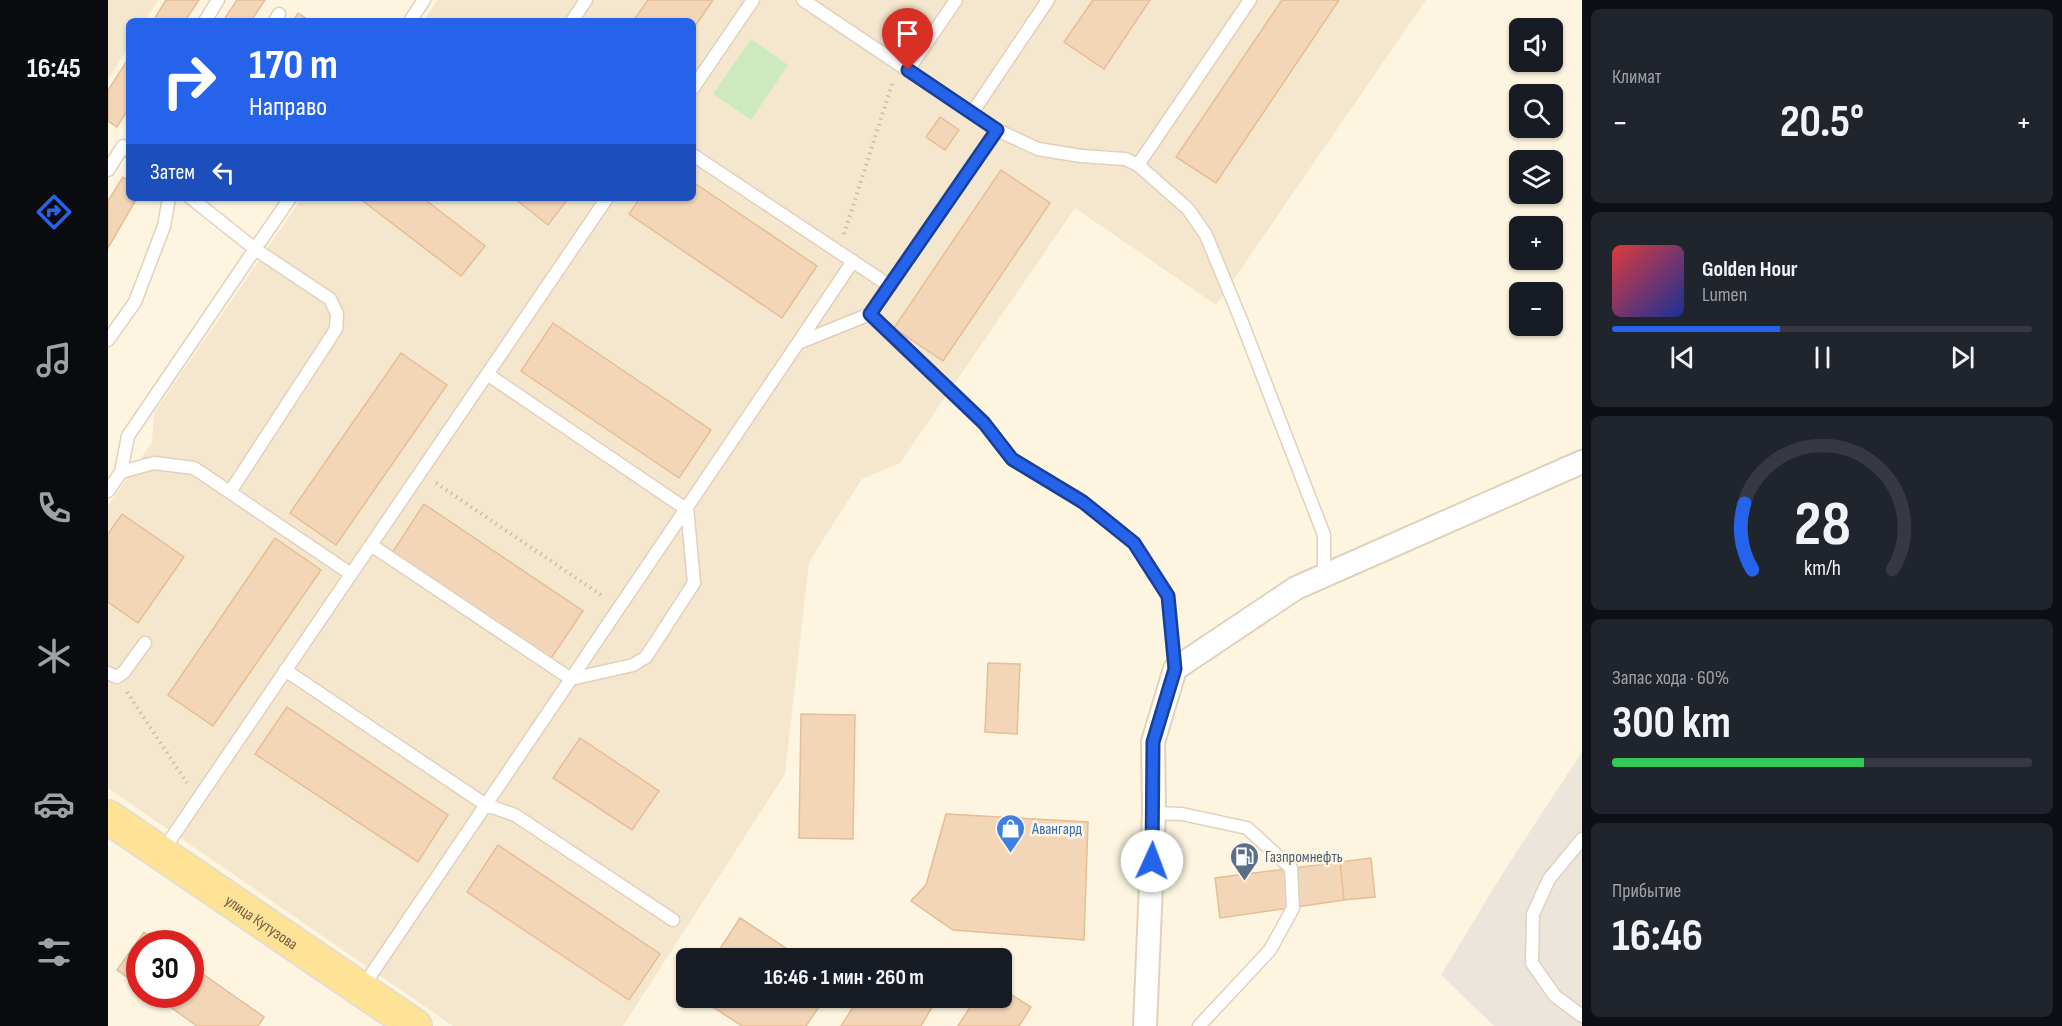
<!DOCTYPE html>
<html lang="ru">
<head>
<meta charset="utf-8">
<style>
  :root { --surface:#171b24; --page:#20242c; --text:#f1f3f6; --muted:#9ea1a6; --line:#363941; --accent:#2563eb }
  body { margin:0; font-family:"Sofia Sans Condensed",sans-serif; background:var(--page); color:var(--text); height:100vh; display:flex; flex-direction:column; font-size:22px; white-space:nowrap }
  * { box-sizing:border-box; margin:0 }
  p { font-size:20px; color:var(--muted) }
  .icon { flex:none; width:33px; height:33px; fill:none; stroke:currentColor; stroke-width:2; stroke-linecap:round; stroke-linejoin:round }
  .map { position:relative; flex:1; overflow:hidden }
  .sheet { display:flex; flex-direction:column; gap:9px; padding:9px; background:#0d0f14; width:480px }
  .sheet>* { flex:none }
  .banner { position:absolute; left:18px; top:18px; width:570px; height:183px; border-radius:9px; box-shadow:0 2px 4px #0004; background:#2563eb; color:#fff; overflow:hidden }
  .controls { position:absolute; left:1401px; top:18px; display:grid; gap:12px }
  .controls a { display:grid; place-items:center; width:54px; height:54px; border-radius:9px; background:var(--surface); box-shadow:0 2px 4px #0004; font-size:30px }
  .speed { position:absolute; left:18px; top:930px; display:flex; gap:12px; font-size:30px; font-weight:700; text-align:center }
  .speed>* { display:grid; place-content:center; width:78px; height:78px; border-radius:50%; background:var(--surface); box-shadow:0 2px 4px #0004; line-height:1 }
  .speed .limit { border:9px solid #d22; background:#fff; color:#111 }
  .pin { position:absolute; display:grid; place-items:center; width:51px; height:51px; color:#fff; margin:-62px -26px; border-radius:50% 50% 50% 0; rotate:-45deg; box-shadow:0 0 6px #0007 }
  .pin .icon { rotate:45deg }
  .me { position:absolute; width:66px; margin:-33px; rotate:2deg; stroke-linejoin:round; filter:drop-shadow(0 0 4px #0008) }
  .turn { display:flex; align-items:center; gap:21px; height:126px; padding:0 24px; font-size:27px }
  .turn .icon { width:78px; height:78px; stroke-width:2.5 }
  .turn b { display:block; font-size:42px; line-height:51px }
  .then { display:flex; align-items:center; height:57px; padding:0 24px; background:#0003; gap:12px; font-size:22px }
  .big { font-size:45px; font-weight:700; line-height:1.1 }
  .sheet .widget { flex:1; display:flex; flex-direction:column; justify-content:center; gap:9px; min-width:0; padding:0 21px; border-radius:9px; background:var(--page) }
  .sheet .dial { align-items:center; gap:0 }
  .dial svg { height:156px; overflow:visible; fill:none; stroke:var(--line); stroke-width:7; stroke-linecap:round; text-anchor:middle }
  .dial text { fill:var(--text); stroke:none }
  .song { display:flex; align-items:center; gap:18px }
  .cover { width:72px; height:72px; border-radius:9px; background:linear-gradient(135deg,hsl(0 70% 55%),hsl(230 70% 35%)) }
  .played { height:6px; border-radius:3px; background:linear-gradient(90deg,var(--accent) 40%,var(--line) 40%) }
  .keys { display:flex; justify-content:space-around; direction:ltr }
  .heat { display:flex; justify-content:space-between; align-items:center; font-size:33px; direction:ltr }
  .charge { height:9px; border-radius:4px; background:linear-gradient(90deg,#34c759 60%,var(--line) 0) }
  .trip { position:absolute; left:568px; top:948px; width:336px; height:60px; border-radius:9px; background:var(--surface); box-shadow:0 2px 4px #0004; font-weight:700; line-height:60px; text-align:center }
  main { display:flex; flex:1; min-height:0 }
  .tab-bar { display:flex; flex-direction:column; width:108px; justify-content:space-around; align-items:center; background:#090b0e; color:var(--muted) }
  .tab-bar .icon { width:42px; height:42px }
  .tab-bar .selected { color:var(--accent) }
  .tab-bar b { font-size:27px; color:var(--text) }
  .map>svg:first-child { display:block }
  .residential { fill:#f5e7ce }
  .industrial { fill:#ebe5dc }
  .green { fill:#cceabe }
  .building { fill:#f3d5b7; stroke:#e6bd96; stroke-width:1.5 }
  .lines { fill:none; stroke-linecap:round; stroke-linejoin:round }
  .service-casing { stroke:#e1d1bc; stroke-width:15 }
  .minor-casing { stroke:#e1d1bc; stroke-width:26 }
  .primary-casing { stroke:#e0dbd7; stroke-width:36 }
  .path { stroke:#d8b89a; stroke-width:4; stroke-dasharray:1.5 4.5; stroke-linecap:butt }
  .service { stroke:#fff; stroke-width:12 }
  .minor { stroke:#fff; stroke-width:22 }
  .primary { stroke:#fee295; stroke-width:33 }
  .route-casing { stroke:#184099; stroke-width:15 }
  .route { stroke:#2563eb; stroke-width:10 }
  .labels { text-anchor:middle; stroke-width:5; stroke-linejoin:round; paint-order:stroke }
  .shop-label { font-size:16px; fill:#366cbe; stroke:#fff8e7; text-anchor:start }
  .service-label { font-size:16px; fill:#4e5e75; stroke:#fff8e7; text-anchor:start }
  .street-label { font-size:16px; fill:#745b47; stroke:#fff8e7 }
</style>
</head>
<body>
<main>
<nav class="tab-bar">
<b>16:45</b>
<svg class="icon selected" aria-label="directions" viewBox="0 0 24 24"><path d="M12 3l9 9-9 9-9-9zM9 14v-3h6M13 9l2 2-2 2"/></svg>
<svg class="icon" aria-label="music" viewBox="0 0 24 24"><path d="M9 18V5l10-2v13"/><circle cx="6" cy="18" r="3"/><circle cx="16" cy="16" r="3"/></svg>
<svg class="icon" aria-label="phone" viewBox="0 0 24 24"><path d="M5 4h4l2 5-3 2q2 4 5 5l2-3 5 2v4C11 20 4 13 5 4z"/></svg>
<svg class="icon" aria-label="climate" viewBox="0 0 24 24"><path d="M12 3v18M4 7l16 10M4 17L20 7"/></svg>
<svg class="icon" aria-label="car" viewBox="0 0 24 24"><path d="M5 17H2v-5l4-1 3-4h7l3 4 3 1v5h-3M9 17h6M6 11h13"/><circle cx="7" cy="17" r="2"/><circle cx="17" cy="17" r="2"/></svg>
<svg class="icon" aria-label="filters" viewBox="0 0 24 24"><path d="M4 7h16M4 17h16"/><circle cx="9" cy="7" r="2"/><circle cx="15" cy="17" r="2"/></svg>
</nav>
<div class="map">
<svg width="1474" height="1026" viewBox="0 0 1474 1026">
  <rect width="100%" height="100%" fill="#fdf5e0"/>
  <path class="residential" d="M0 0H50L37 21H21V46L0 80Z
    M330 0H1318L1108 305 967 208 792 463 754 479 701 562 677 774 515 1026H345L0 788V506L44 442 46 413 194 198H585V21H315Z"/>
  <path class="industrial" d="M1474 752V1026H1386L1333 975 1398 868Z"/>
  <path class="green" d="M643 39 680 65 643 120 605 94Z"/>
  <path class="building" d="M58 0H91L77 21H45Z
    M129 0H157L143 21H115Z
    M540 0H605L585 29V21H525Z
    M985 0H1042L996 69 956 42Z
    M1174 0H1231L1108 183 1068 157Z
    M190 13 202 21H185Z
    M21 58V108L9 127 0 121V90Z
    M832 117 851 130 837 150 818 137Z
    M893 170 942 203 835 361 786 328Z
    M15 177 21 181V198H29L0 248V201Z
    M585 182 709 266 674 318 521 214 532 198H585Z
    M251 198H315L377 246 353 276Z
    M406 198H456L459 200 440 225Z
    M445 323 603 430 571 478 413 371Z
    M293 353 339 385 228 545 182 513Z
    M316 504 475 611 442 660 284 553Z
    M14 514 76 557 30 623 0 602V534Z
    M167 538 213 570 105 726 60 695Z
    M880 663 912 664 909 734 877 732Z
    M179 707 340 815 310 862 147 754Z
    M693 714 747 715 745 839 691 838Z
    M472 738 551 791 524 830 445 778Z
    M838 814 980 822 976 940 845 930 803 901 818 885Z
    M390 845 552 954 521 1000 359 892Z
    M1263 858 1267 897 1236 900 1232 862Z
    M1232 862 1236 900 1112 918 1107 878Z
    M632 918 693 958H606Z
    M36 932 52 944H32V986L9 970Z
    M82 965 156 1017 150 1026H89L44 994H82Z
    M894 989 923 1007 911 1026H850L868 998H894Z
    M591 998H717L698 1026H634Z
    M751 998H809L824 1007 813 1026H733Z"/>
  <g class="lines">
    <defs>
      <path id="service" d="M97 21 110 0
        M167 21 171 14
        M302 21 316 0
        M464 21 478 0
        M800 70 848 0
        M585 88 645 0
        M864 113 940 0
        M889 130 930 149 973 156 1017 159 1030 165 1080 209 1098 235 1133 320 1216 535V576
        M585 155 782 286
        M1030 165 1142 0
        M0 170 15 146 21 151
        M762 314 876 423 904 459 975 502 1026 543 1060 595 1067 669
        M0 340 27 302 56 226 61 198
        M690 343 745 261
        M379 374 578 509
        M13 472 46 463 86 468 243 574
        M0 491 13 472 20 436 147 249 83 198
        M122 492 228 329 229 314 222 299 147 249 182 198
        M263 545 463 679 525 665 538 657 586 583 579 507
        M177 670 378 805 407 815 565 920
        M0 673 9 677 16 672 37 643
        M1046 813 1074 814 1139 828 1183 868 1185 908 1162 950 1091 1026
        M1474 839 1441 879 1425 914 1424 963 1447 996 1474 1016
        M54 852 499 198
        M254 988 690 343 762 314 889 130 695 0"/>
      <path id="minor" d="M1037 1026 1046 813 1045 742 1067 669 1188 588 1474 462"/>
      <g id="primary">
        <path id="s1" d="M0 817 307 1026"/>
      </g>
    </defs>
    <use href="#service" class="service-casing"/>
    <use href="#minor" class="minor-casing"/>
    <use href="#primary" class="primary-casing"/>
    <path class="path" d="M736 234 785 81
      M328 483 496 597
      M19 692 79 783"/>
    <use href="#service" class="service"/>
    <use href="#minor" class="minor"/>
    <use href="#primary" class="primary"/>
  </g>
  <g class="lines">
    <defs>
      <path id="route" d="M800 70 889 130 762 314 876 423 904 459 975 502 1026 543 1060 596 1067 669 1045 742 1044 861"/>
    </defs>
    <use href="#route" class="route-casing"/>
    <use href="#route" class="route"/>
  </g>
  <defs>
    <symbol id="shop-pin" viewBox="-11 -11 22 30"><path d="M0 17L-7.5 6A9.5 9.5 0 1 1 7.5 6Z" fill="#3f7fe0" stroke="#fff8e7"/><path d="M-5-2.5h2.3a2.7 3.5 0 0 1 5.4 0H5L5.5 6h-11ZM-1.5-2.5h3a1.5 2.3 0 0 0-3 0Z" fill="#fff"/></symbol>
    <symbol id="fuel-pin" viewBox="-11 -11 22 30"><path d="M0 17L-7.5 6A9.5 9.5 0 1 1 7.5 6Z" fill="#5c6f8a" stroke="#fff8e7"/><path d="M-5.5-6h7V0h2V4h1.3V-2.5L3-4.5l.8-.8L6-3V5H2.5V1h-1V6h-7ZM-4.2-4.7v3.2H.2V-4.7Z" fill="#fff"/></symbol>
  </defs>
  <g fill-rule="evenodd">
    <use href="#shop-pin" x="886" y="812" width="33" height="45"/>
    <use href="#fuel-pin" x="1120" y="840" width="33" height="45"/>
  </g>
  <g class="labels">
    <g class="shop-label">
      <text x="924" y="834">Авангард</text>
    </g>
    <g class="service-label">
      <text x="1157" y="862">Газпромнефть</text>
    </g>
    <g class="street-label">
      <text dy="6" stroke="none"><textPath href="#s1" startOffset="186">улица Кутузова</textPath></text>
    </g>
  </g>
</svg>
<div class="controls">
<a><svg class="icon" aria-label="sound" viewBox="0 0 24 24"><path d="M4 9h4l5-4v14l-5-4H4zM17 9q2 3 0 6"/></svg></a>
<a><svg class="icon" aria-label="search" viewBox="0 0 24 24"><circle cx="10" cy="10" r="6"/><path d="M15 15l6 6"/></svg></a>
<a><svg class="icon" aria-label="layers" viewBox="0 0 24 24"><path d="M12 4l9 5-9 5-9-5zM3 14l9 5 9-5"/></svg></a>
<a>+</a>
<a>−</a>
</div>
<div class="speed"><div class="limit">30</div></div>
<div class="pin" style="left:800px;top:70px;background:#d93025"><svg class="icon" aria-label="arrive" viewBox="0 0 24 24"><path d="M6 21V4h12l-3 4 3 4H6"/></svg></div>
<svg class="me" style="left:1044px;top:861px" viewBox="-20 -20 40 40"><circle r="19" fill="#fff"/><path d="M0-13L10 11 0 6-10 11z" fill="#2563eb"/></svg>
<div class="trip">16:46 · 1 мин · 260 m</div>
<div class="banner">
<div class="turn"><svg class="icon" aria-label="right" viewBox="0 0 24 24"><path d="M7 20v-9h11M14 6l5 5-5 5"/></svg><div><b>170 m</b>Направо</div></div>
<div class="then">Затем<svg class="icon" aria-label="left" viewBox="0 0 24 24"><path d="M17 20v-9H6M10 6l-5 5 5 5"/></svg></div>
</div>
</div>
<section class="sheet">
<div class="widget"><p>Климат</p>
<div class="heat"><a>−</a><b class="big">20.5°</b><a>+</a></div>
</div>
<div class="widget">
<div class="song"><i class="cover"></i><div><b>Golden Hour</b><p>Lumen</p></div></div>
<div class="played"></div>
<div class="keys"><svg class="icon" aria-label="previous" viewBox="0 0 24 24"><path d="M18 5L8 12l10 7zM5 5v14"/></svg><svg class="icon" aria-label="pause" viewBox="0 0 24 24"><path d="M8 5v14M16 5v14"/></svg><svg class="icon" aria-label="next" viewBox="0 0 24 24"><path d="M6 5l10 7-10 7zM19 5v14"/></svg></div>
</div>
<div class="widget dial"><svg viewBox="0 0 100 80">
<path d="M14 69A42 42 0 1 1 86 69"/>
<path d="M14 69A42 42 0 0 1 10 35" stroke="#2563eb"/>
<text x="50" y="56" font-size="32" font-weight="700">28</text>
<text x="50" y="72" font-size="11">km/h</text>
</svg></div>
<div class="widget"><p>Запас хода · 60%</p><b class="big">300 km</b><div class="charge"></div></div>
<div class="widget"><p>Прибытие</p><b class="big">16:46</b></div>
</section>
</main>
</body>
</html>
